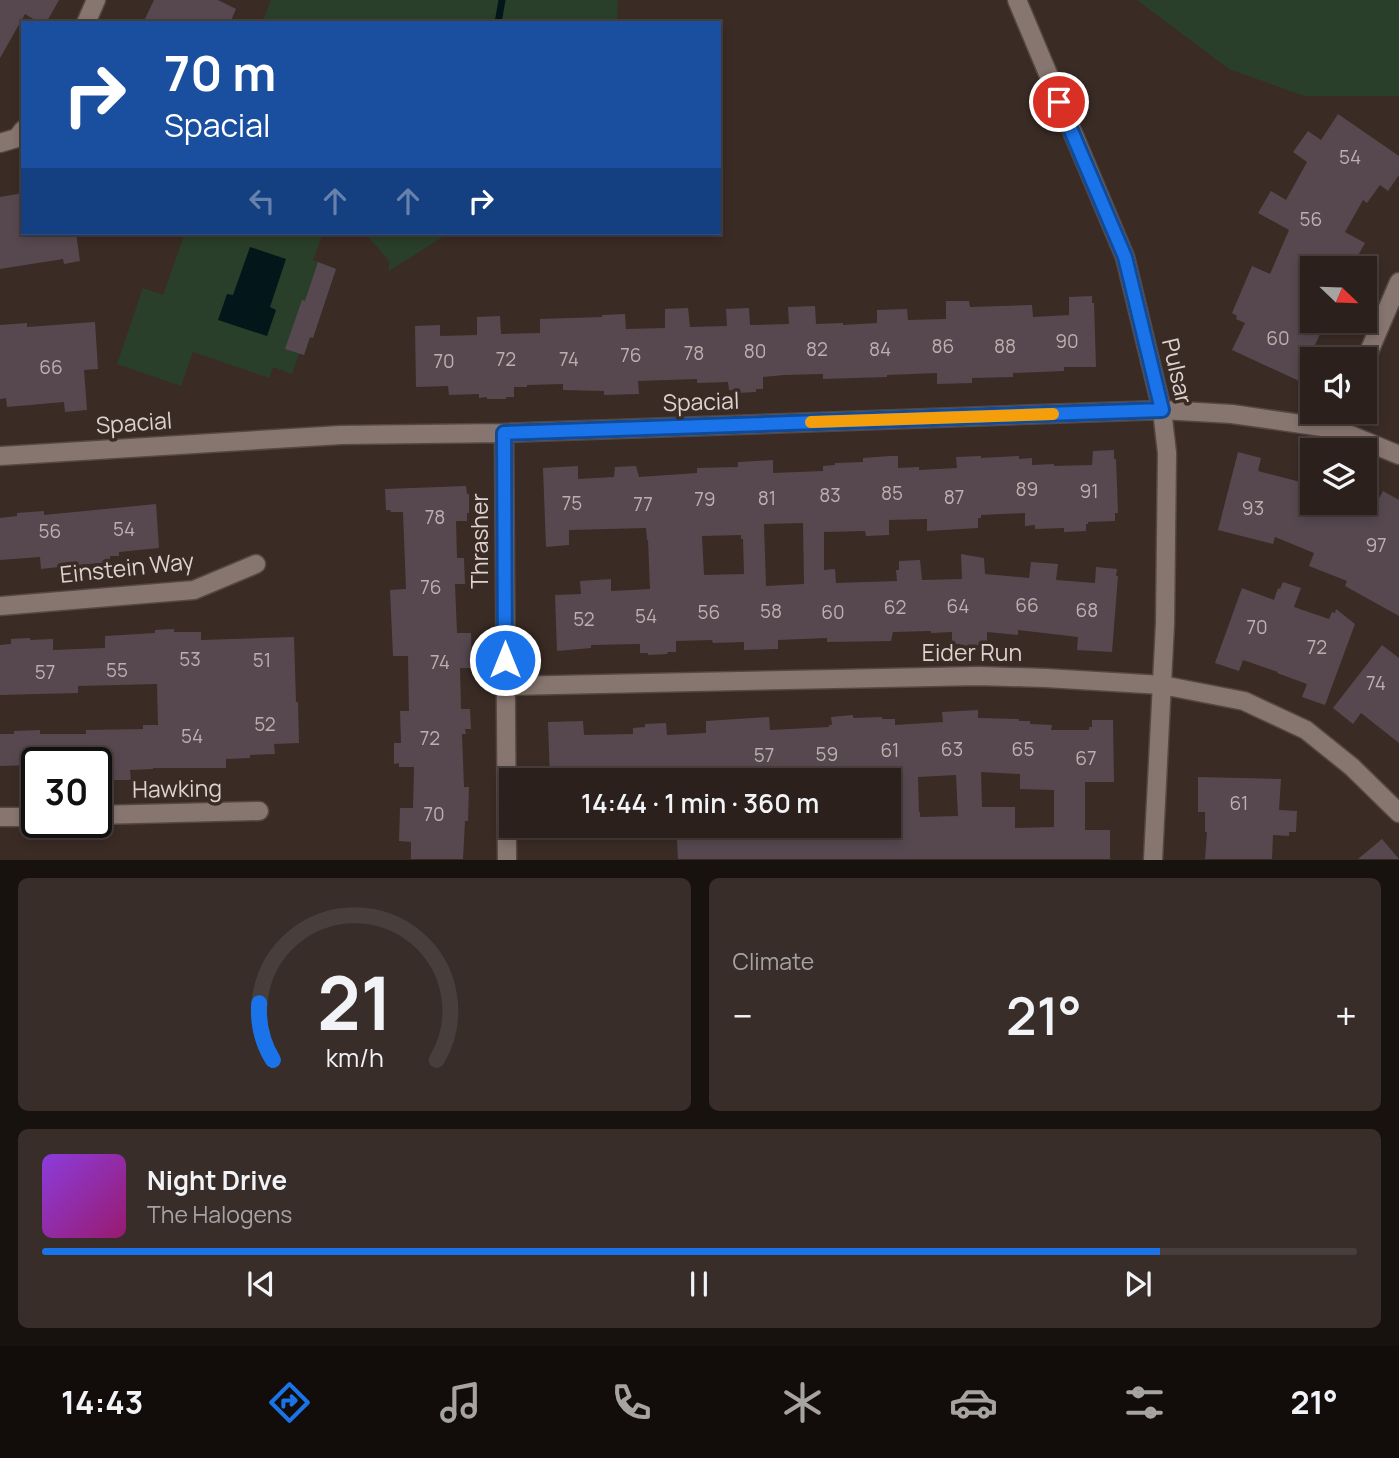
<!DOCTYPE html>
<html lang="en">
<head>
<meta charset="utf-8">
<style>
  :root { --surface:#2c201c; --page:#382d29; --text:#f1f3f6; --muted:#a6a3a3; --line:#483e3b; --accent:#1a73e8 }
  body { margin:0; font-family:Manrope,sans-serif; background:var(--page); color:var(--text); height:100vh; display:flex; flex-direction:column; font-size:26px; white-space:nowrap }
  * { box-sizing:border-box; margin:0 }
  p { font-size:23px; color:var(--muted) }
  .icon { flex:none; width:38px; height:38px; fill:none; stroke:currentColor; stroke-width:2; stroke-linecap:round; stroke-linejoin:round }
  .map { position:relative; height:860px; overflow:hidden }
  .details { display:flex; flex-direction:column; gap:18px; padding:18px; background:#18120f; flex:1 }
  .details>* { flex:none }
  .banner { position:absolute; left:21px; top:21px; width:700px; height:214px; border-radius:0px; box-shadow:0 4px 10px #0003,0 0 0 2px var(--line); background:#1a4fa0; color:#fff; overflow:hidden }
  .needle { width:46px; rotate:113deg }
  .buttons { position:absolute; left:1300px; top:256px; display:grid; gap:14px }
  .buttons a { display:grid; place-items:center; width:77px; height:77px; border-radius:0px; background:var(--surface); box-shadow:0 4px 10px #0003,0 0 0 2px var(--line); font-size:35px }
  .speed { position:absolute; left:21px; top:747px; display:flex; gap:14px; font-size:35px; font-weight:700; text-align:center }
  .speed>* { display:grid; place-content:center; width:91px; height:91px; border-radius:50%; background:var(--surface); box-shadow:0 4px 10px #0003,0 0 0 2px var(--line); line-height:1 }
  .speed .limit { border:4px solid #111; border-radius:10px; background:#fff; color:#111 }
  .pin { position:absolute; display:grid; place-items:center; width:60px; height:60px; color:#fff; margin:-30px; border:4px solid #fff; border-radius:50%; box-shadow:0 2px 7px #0007 }
  .me { position:absolute; width:77px; margin:-38px; rotate:0deg; stroke-linejoin:round; filter:drop-shadow(0 0 5px #0008) }
  .turn { display:flex; align-items:center; gap:24px; height:147px; padding:0 28px; font-size:32px }
  .turn .icon { width:91px; height:91px; stroke-width:2.5 }
  .turn b { display:block; font-size:49px; line-height:60px }
  .lanes { display:flex; align-items:center; height:66px; padding:0 28px; background:#0003; justify-content:center; gap:35px; direction:ltr }
  .lanes .off { opacity:.35 }
  .big { font-size:52px; font-weight:600; line-height:1.1 }
  .details .widget { flex:1; display:flex; flex-direction:column; justify-content:center; gap:10px; min-width:0; padding:0 24px; border-radius:10px; background:var(--page) }
  .details .dial { align-items:center; gap:0 }
  .dial svg { height:182px; overflow:visible; fill:none; stroke:var(--line); stroke-width:7; stroke-linecap:round; text-anchor:middle }
  .dial text { fill:var(--text); stroke:none }
  .song { display:flex; align-items:center; gap:21px }
  .cover { width:84px; height:84px; border-radius:10px; background:linear-gradient(135deg,hsl(270 70% 55%),hsl(320 70% 35%)) }
  .played { height:7px; border-radius:4px; background:linear-gradient(90deg,var(--accent) 85%,var(--line) 85%) }
  .keys { display:flex; justify-content:space-around; direction:ltr }
  .heat { display:flex; justify-content:space-between; align-items:center; font-size:38px; direction:ltr }
  .details .tiles { flex:1; display:grid; gap:18px; grid-template-columns:1fr 1fr }
  .widget:last-child { grid-column:span 2 }
  .trip { position:absolute; left:499px; top:768px; width:402px; height:70px; border-radius:0px; background:var(--surface); box-shadow:0 4px 10px #0003,0 0 0 2px var(--line); font-weight:600; line-height:70px; text-align:center }
  .dock { display:flex; height:112px; justify-content:space-around; align-items:center; background:#120d0b; color:var(--muted) }
  .dock .icon { width:49px; height:49px }
  .dock .on { color:var(--accent) }
  .dock b { font-size:32px; color:var(--text) }
  .map>svg:first-child { display:block }
  .green { fill:#2a3f2a }
  .water { fill:#031619 }
  .lines { fill:none; stroke-linecap:round; stroke-linejoin:round }
  .stream { stroke:#031619; stroke-width:7 }
  .building { fill:#574850; fill-rule:evenodd }
  .minor-casing { stroke:#554844; stroke-width:21 }
  .minor { stroke:#87766f; stroke-width:18 }
  .route-casing { stroke:#114b97; stroke-width:18 }
  .route { stroke:#1a73e8; stroke-width:12 }
  .slow { stroke:#f59e0b; stroke-width:12 }
  .labels { text-anchor:middle; stroke-width:7; stroke-linejoin:round; paint-order:stroke }
  .number-label { font-size:19px; fill:#bbb0af }
  .street-label { font-size:23px; fill:#dcd2cf; stroke:#3a2b25 }
</style>
</head>
<body>
<div class="map">
<svg width="1399" height="860" viewBox="0 0 1399 860">
  <rect width="100%" height="100%" fill="#3a2b25"/>
  <path class="green" d="M271 0H618L617 23H262Z
    M1137 0H1399V96H1304L1229 69Z
    M185 233H323L313 260 336 269 313 338H310L304 355 299 354 292 374 273 367 269 378 193 352 181 386 117 364 143 288 163 295Z
    M365 233H449L389 271V261Z"/>
  <path class="water" d="M250 247 286 259 270 307 276 310 267 336 218 320 227 294 233 295Z"/>
  <g class="lines">
    <path class="stream" d="M498 23 502 0"/>
  </g>
  <path class="building" d="M0 0H59L46 23H40L25 14 0 58Z
    M154 0H218L236 9 230 23H143Z
    M1338 114 1399 156V175L1388 191 1380 185 1367 203 1363 200 1345 232 1365 243 1351 268H1312V320H1320L1317 327 1322 330 1313 349 1321 353 1318 359H1312V387L1232 350 1245 323 1236 319 1237 316 1232 313 1252 266 1270 274 1289 230 1258 213 1271 191 1286 200 1307 162 1293 152 1308 131 1321 140Z
    M23 193V233H76L80 261 64 264 63 259 0 269V197Z
    M318 262 336 269 313 338 310 337 304 355 285 349 302 300 305 301Z
    M1092 296V303H1094L1096 367H1064V371L1013 373V377L972 378V383L937 384V373L887 375V377L823 379V374L784 375 763 377V389H756V392L737 393V390H729L728 382 697 383V379L638 381 639 394 604 395V391L563 390V384L527 385V387H514V397H506V399H487V397L479 398V394L449 395 448 386 416 387 415 326 440 325V336L477 335V317L500 316 501 334 540 333V319L602 317V315L625 314 626 329 665 328V309L688 308 690 327 727 326 726 309 749 308 750 325 789 324 788 307 815 306 816 324 843 323V325L877 323V310L907 309 908 320 946 319V301H969L970 307 1032 305 1033 317 1069 315V297Z
    M95 322 98 369 84 370 87 410 65 412 64 402 7 407 6 398 0 399V325L27 323V327Z
    M1114 450V459H1116L1118 513H1115V521L1088 522V524H1086V531L1064 532V528L1035 529V525L1025 526V513L981 515V518H978V528L927 531V519L889 520V535L866 536 865 531 824 532V570L835 569 836 583 897 581 896 570H899V561L920 560 922 580 962 579 961 554 984 558 985 574 1029 578 1031 562 1058 564 1056 580 1095 583 1096 567 1117 569 1116 576H1118L1112 652 1077 650 1078 637 1018 630V635L987 632V642L979 643 980 646 961 647 960 644H952V632L931 633V631L893 632 891 641 827 642V638L778 640V649L744 650V642L713 643 712 640 676 641V652H667L668 654 648 655V653H640V644L591 645V648L557 651 555 595 581 594 580 581 611 579V591L650 589 648 540H647L646 528 569 530V545L546 547 543 468 578 466V479L614 477 615 467 636 466 639 477 697 473V468L738 467V462L773 460V473L823 471V466L835 465V463L863 462V458L890 456H898V468L919 467V470L957 468 956 457 981 456V458L1019 456V459L1032 458V465L1054 464V466L1092 465 1093 451ZM803 523 804 584 766 586 764 524ZM741 535V539H743L744 574 704 575 702 536Z
    M1238 452 1261 458 1258 471 1312 485V502H1377L1383 491 1399 500V616L1345 586 1347 581 1309 566 1314 553 1275 537 1273 544 1218 530Z
    M466 486 467 494H469V513H467V521H456L457 558H464L465 584H455L457 633H471L472 668H460L461 709H470L471 729H465L466 734H462L464 787H469L468 821H465L463 859H411V842L399 841 400 808H413L414 767H399V763L394 764V743H401L400 711H409L408 656H393L390 590 406 589 403 512H391L390 510H386L385 489Z
    M156 504 159 548 119 552V556H110V562L59 567 41 569 40 557 0 560V518L17 516V513L44 511V515Z
    M1283 582 1301 588 1294 607 1329 619 1332 612 1335 613 1336 609 1355 624 1325 705 1302 697 1307 684 1277 673 1278 672 1243 660 1239 671 1215 663 1242 588 1274 600 1278 588 1280 589Z
    M174 629V632H201V640L294 637 296 702H298L299 743 274 744 275 754 250 755V758L226 759V768H153V769L130 770 131 780H96V763H37V765L0 766V734H14V731L40 730V734H86V730L143 729V725H158L157 684 78 686V693L0 695V645L11 644V639L30 638V640L53 639V650L105 648V636L155 633V630Z
    M1382 645 1399 658V743L1361 713 1353 724 1333 708Z
    M978 710V718L1019 719V721H1030V724L1052 725 1051 730H1089V727H1092V720H1113L1114 782H1085V830H1110V859H678L677 840H710L769 836V826H833V832L893 829 895 813H899L898 774 856 775V778L825 779V780H550L548 722 583 721 584 735 633 734V728L645 727V724L666 723 667 735 706 733V721L769 717 770 730 829 727V725H832L831 717 853 715V718L882 717V719H895V725L943 722 942 712ZM981 772 1020 774V789L1054 790V827L1015 828V807H982ZM956 775 958 816 920 817V812H919L918 777Z
    M1198 777 1281 779 1279 810 1297 811 1296 832H1289V836L1273 835 1272 859H1205L1207 832H1205V812H1198Z
    M1382 839 1399 859H1358Z"/>
  <g class="lines">
    <defs>
      <path id="minor" d="M1017 0 1125 257 1162 410 1167 453 1165 624 1153 860
        M86 23 96 0
        M0 143 17 138 23 130
        M1365 361 1399 282
        M1336 429 1343 411
        M504 433 507 860
        M0 456 341 435 504 433 1162 410 1232 414 1336 429 1399 455
        M0 606 194 590 256 564
        M505 686 979 676 1046 678 1162 685 1244 701 1306 730 1352 767 1399 813
        M96 815 259 811
        M0 817H37"/>
    </defs>
    <use href="#minor" class="minor-casing"/>
    <use href="#minor" class="minor"/>
  </g>
  <g class="lines">
    <defs>
      <path id="route" d="M505 660 504 433 1162 410 1125 257 1059 102"/>
    </defs>
    <use href="#route" class="route-casing"/>
    <use href="#route" class="route"/>
    <path class="slow" d="M811 422 1053 414"/>
  </g>
  <g class="labels">
    <g class="number-label">
      <text x="1350" y="164">54</text>
      <text x="1311" y="226">56</text>
      <text x="1278" y="345">60</text>
      <text x="1067" y="348">90</text>
      <text x="943" y="353">86</text>
      <text x="1005" y="353">88</text>
      <text x="817" y="356">82</text>
      <text x="880" y="356">84</text>
      <text x="755" y="358">80</text>
      <text x="694" y="360">78</text>
      <text x="631" y="362">76</text>
      <text x="506" y="366">72</text>
      <text x="569" y="366">74</text>
      <text x="444" y="368">70</text>
      <text x="51" y="374">66</text>
      <text x="1027" y="496">89</text>
      <text x="1089" y="498">91</text>
      <text x="892" y="500">85</text>
      <text x="830" y="502">83</text>
      <text x="954" y="504">87</text>
      <text x="767" y="505">81</text>
      <text x="705" y="506">79</text>
      <text x="572" y="510">75</text>
      <text x="643" y="511">77</text>
      <text x="1253" y="515">93</text>
      <text x="435" y="524">78</text>
      <text x="124" y="536">54</text>
      <text x="50" y="538">56</text>
      <text x="1376" y="552">97</text>
      <text x="431" y="594">76</text>
      <text x="1027" y="612">66</text>
      <text x="958" y="613">64</text>
      <text x="895" y="614">62</text>
      <text x="1087" y="617">68</text>
      <text x="771" y="618">58</text>
      <text x="709" y="619">56</text>
      <text x="833" y="619">60</text>
      <text x="646" y="623">54</text>
      <text x="584" y="626">52</text>
      <text x="1257" y="634">70</text>
      <text x="1317" y="654">72</text>
      <text x="190" y="666">53</text>
      <text x="262" y="667">51</text>
      <text x="440" y="669">74</text>
      <text x="117" y="677">55</text>
      <text x="45" y="679">57</text>
      <text x="1376" y="690">74</text>
      <text x="265" y="731">52</text>
      <text x="192" y="743">54</text>
      <text x="430" y="745">72</text>
      <text x="952" y="756">63</text>
      <text x="1023" y="756">65</text>
      <text x="890" y="757">61</text>
      <text x="827" y="761">59</text>
      <text x="764" y="762">57</text>
      <text x="1086" y="765">67</text>
      <text x="1239" y="810">61</text>
      <text x="434" y="821">70</text>
    </g>
    <g class="street-label">
      <text transform="translate(1177 371) rotate(77)" y="8">Pulsar</text>
      <text transform="translate(701 402) rotate(-2)" y="8">Spacial</text>
      <text transform="translate(134 423) rotate(-4)" y="8">Spacial</text>
      <text transform="translate(480 541) rotate(-90)" y="8">Thrasher</text>
      <text transform="translate(127 568) rotate(-6)" y="8">Einstein Way</text>
      <text x="972" y="661">Eider Run</text>
      <text transform="translate(177 789) rotate(-1)" y="8">Hawking</text>
    </g>
  </g>
</svg>
<div class="buttons">
<a><svg class="needle" viewBox="-14 -14 28 28"><path d="M0-13l5 13h-10z" fill="#e53935"/><path d="M0 13l5-13h-10z" fill="#a6a3a3"/></svg></a>
<a><svg class="icon" aria-label="sound" viewBox="0 0 24 24"><path d="M4 9h4l5-4v14l-5-4H4zM17 9q2 3 0 6"/></svg></a>
<a><svg class="icon" aria-label="layers" viewBox="0 0 24 24"><path d="M12 4l9 5-9 5-9-5zM3 14l9 5 9-5"/></svg></a>
</div>
<div class="speed"><div class="limit">30</div></div>
<div class="pin" style="left:1059px;top:102px;background:#d93025"><svg class="icon" aria-label="arrive" viewBox="0 0 24 24"><path d="M6 21V4h12l-3 4 3 4H6"/></svg></div>
<svg class="me" style="left:505px;top:660px" viewBox="-20 -20 40 40"><circle r="17" fill="#1a73e8" stroke="#fff" stroke-width="3"/><path d="M0-11L8 9 0 5-8 9z" fill="#fff"/></svg>
<div class="trip">14:44 · 1 min · 360 m</div>
<div class="banner">
<div class="turn"><svg class="icon" aria-label="right" viewBox="0 0 24 24"><path d="M7 20v-9h11M14 6l5 5-5 5"/></svg><div><b>70 m</b>Spacial</div></div>
<div class="lanes"><svg class="icon off" aria-label="left" viewBox="0 0 24 24"><path d="M17 20v-9H6M10 6l-5 5 5 5"/></svg><svg class="icon off" aria-label="ahead" viewBox="0 0 24 24"><path d="M12 20V5M6 11l6-6 6 6"/></svg><svg class="icon off" aria-label="ahead" viewBox="0 0 24 24"><path d="M12 20V5M6 11l6-6 6 6"/></svg><svg class="icon" aria-label="right" viewBox="0 0 24 24"><path d="M7 20v-9h11M14 6l5 5-5 5"/></svg></div>
</div>
</div>
<section class="details">
<div class="tiles">
<div class="widget dial"><svg viewBox="0 0 100 80">
<path d="M14 69A42 42 0 1 1 86 69"/>
<path d="M14 69A42 42 0 0 1 8 44" stroke="#1a73e8"/>
<text x="50" y="56" font-size="32" font-weight="700">21</text>
<text x="50" y="72" font-size="11">km/h</text>
</svg></div>
<div class="widget"><p>Climate</p>
<div class="heat"><a>−</a><b class="big">21°</b><a>+</a></div>
</div>
<div class="widget">
<div class="song"><i class="cover"></i><div><b>Night Drive</b><p>The Halogens</p></div></div>
<div class="played"></div>
<div class="keys"><svg class="icon" aria-label="previous" viewBox="0 0 24 24"><path d="M18 5L8 12l10 7zM5 5v14"/></svg><svg class="icon" aria-label="pause" viewBox="0 0 24 24"><path d="M8 5v14M16 5v14"/></svg><svg class="icon" aria-label="next" viewBox="0 0 24 24"><path d="M6 5l10 7-10 7zM19 5v14"/></svg></div>
</div>
</div>
</section>
<nav class="dock">
<b>14:43</b>
<svg class="icon on" aria-label="directions" viewBox="0 0 24 24"><path d="M12 3l9 9-9 9-9-9zM9 14v-3h6M13 9l2 2-2 2"/></svg>
<svg class="icon" aria-label="music" viewBox="0 0 24 24"><path d="M9 18V5l10-2v13"/><circle cx="6" cy="18" r="3"/><circle cx="16" cy="16" r="3"/></svg>
<svg class="icon" aria-label="phone" viewBox="0 0 24 24"><path d="M5 4h4l2 5-3 2q2 4 5 5l2-3 5 2v4C11 20 4 13 5 4z"/></svg>
<svg class="icon" aria-label="climate" viewBox="0 0 24 24"><path d="M12 3v18M4 7l16 10M4 17L20 7"/></svg>
<svg class="icon" aria-label="car" viewBox="0 0 24 24"><path d="M5 17H2v-5l4-1 3-4h7l3 4 3 1v5h-3M9 17h6M6 11h13"/><circle cx="7" cy="17" r="2"/><circle cx="17" cy="17" r="2"/></svg>
<svg class="icon" aria-label="filters" viewBox="0 0 24 24"><path d="M4 7h16M4 17h16"/><circle cx="9" cy="7" r="2"/><circle cx="15" cy="17" r="2"/></svg>
<b>21°</b>
</nav>
</body>
</html>
